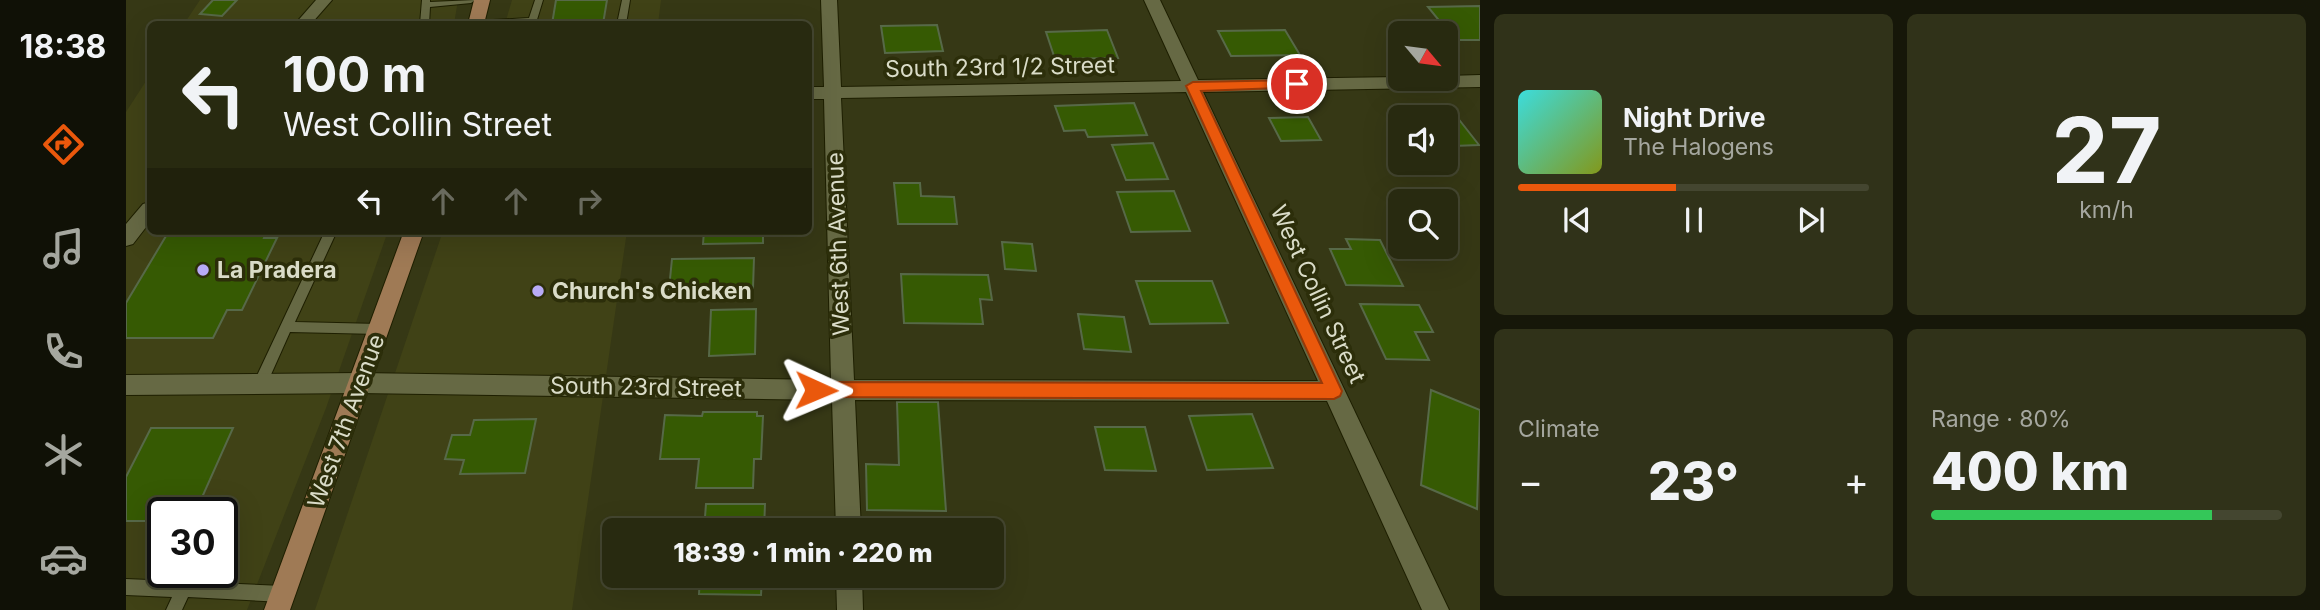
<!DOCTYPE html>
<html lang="en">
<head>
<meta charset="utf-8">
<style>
  :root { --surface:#282a10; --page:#303219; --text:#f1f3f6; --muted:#a5a79f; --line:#444630; --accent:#ea580c }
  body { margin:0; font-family:Inter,sans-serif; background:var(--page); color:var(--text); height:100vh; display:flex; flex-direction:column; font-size:26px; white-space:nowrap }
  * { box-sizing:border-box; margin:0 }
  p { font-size:23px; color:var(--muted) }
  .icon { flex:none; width:38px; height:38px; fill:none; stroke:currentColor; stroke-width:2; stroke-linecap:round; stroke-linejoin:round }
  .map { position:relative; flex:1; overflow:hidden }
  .panel { display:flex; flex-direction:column; gap:14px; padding:14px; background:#161709; width:840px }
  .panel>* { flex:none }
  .top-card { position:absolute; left:21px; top:21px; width:665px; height:214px; border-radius:10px; box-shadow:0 7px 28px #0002,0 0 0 2px var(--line); background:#282a10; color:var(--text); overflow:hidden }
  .needle { width:46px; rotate:119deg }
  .controls { position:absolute; left:1262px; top:21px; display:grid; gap:14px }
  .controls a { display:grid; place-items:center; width:70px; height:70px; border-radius:10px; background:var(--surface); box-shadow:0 7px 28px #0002,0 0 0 2px var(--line); font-size:35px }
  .speed { position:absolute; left:21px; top:497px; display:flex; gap:14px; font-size:35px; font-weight:700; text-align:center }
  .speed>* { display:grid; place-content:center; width:91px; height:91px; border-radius:50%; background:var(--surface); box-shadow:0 7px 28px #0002,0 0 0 2px var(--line); line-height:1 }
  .speed .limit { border:4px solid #111; border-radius:10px; background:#fff; color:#111 }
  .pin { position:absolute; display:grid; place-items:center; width:60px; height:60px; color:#fff; margin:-30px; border:4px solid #fff; border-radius:50%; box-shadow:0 2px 7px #0007 }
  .me { position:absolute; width:77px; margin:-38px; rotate:91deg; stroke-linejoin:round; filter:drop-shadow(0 0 5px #0008) }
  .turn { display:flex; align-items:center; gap:24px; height:147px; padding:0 21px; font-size:32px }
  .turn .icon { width:91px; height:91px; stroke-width:2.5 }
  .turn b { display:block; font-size:49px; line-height:60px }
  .lanes { display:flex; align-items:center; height:66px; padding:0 21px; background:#0003; justify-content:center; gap:35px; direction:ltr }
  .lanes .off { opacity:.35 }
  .big { font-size:52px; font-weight:800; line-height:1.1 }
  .panel .card { flex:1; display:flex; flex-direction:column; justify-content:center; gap:10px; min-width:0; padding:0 24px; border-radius:10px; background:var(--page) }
  .panel .dial { align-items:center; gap:0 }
  .dial b { font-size:91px; line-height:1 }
  .song { display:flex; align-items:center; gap:21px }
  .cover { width:84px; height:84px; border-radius:10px; background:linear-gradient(135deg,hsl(180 70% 55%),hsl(70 70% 35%)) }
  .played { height:7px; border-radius:4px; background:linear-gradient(90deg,var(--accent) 45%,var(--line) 45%) }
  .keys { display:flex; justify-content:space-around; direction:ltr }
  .heat { display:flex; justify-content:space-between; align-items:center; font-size:38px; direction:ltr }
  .charge { height:10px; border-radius:5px; background:linear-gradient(90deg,#34c759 80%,var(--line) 0) }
  .panel .tiles { flex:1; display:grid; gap:14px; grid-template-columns:repeat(2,1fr) }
  .trip { position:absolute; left:476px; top:518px; width:402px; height:70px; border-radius:10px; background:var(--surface); box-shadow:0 7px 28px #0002,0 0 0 2px var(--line); font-weight:800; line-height:70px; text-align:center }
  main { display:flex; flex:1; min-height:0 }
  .menu { display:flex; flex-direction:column; width:126px; justify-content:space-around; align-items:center; background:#101106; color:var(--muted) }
  .menu .icon { width:49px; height:49px }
  .menu .selected { color:var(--accent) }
  .menu b { font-size:32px; color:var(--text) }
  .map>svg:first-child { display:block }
  .built { fill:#404216; fill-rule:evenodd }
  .building { fill:#365a03; stroke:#576948; stroke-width:2 }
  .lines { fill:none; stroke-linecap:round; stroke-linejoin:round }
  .lane-casing { stroke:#1e1f00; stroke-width:2 }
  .street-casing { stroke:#1e1f00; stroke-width:2 }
  .primary-casing { stroke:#1e1f00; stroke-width:2 }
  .lane { fill:#666944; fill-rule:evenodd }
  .street { fill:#666944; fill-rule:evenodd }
  .primary { fill:#9f7a55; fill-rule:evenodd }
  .route { fill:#ea580c; stroke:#983908; stroke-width:2 }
  .poi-dot { fill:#b8abf7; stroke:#2c2e0a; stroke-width:2.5 }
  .labels { text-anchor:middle; stroke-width:7; stroke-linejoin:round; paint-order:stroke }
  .street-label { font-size:23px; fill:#dadcc8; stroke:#2c2e0a }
  .poi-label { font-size:23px; font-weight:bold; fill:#dadcc8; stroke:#2c2e0a; text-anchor:start }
</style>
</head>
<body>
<main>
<nav class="menu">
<b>18:38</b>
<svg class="icon selected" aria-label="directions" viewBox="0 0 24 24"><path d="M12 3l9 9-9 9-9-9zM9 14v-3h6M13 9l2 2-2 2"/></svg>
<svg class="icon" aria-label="music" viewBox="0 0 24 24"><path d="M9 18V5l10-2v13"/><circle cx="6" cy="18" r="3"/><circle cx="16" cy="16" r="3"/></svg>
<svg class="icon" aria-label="phone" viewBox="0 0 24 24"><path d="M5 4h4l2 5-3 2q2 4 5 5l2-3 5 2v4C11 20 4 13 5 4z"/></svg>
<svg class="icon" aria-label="climate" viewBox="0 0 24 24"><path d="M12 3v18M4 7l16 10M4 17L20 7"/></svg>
<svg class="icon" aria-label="car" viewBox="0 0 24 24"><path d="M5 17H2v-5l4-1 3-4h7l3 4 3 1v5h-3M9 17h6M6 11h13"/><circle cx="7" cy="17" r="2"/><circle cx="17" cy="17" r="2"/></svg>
</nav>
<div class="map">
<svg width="1354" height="610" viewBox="0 0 1354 610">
  <rect width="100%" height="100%" fill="#363815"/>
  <path class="built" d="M74 0H332L328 24H58Z
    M386 0H535L532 24H379Z
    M24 75V231H262L200 408 121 610H0V112ZM37 513H96V572H37Z
    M317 231H501L446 610H189Z"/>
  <path class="building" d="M87 0H111L96 16 74 14Z
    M430 0H481L477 24H426Z
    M1354 6V40H1329L1302 7Z
    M811 25 817 51 759 53 755 26Z
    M981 30 992 58 929 59 920 32Z
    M1159 30 1174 55 1105 56 1092 31Z
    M1008 103 1021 135 962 137 959 130 938 131 929 106Z
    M1182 117 1195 140 1155 141 1143 118Z
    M1331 117 1353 145 1327 146 1320 137V118Z
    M1027 143 1042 179 1000 180 986 145Z
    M768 183H794L795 196 828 197 831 224H772Z
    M1048 191 1064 231 1005 232 991 192Z
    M43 231H141L138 238H151L116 310H101L87 338H0V303Z
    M578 231H637V243L577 244Z
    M1220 239 1254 240 1277 286 1220 285 1204 249H1225Z
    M876 242 906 244 910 271 879 269Z
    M628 258 627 288 543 289 546 259Z
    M775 274 862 275 866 300 854 299 857 324 778 323Z
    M1010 281H1086L1102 323 1024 324Z
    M1234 304 1293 305 1307 332H1289L1303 360 1260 359Z
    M630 309 629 354 583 356 585 310Z
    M952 314 998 317 1005 352 958 349Z
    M1305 390 1354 410 1351 509 1295 485Z
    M771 402H812L820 511 741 510 740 464 773 465Z
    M577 412H631V416H637L635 459H628L627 488H570L573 459H534L539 415 576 416Z
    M1126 414 1147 468 1081 470 1063 416Z
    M410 419 399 473 334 474 338 460 319 459 326 435H344L348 420Z
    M969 427H1019L1030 471 979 470Z
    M25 428H107L69 513H37V521H0V477Z
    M580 504H639L638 530H578Z
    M784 520 868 521 875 573H866V530H784Z
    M574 576H636L635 595 573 594Z"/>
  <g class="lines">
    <defs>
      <path id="lane" d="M296 0H304V2L349 0 345 3 304 7 303 24H294Z
        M409 0H417L410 23 345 24 350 21 403 18Z
        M496 0H504L500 24H491Z
        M199 231H211L169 322 253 324 257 325 259 329 257 333 253 334 164 332 139 388 134 390 129 388 127 384Z
        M0 579 157 586 162 589 165 594 162 599 157 602 62 597 56 610H40L46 597 0 595Z"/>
      <path id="street" d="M190 0H206L185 24H169Z
        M695 0H711L715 87 1055 81 1018 0H1034L1072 80 1274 77 1320 79V76L1354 75V87L1077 92 1323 610H1296L1201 401 729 400 735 530H710L706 400 233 393 0 395V375L233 373 705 380 698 99H682V87H698ZM1060 92 1192 381 728 380 715 98Z
        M24 202V222L7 244 0 246V224L17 204Z
        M710 576H736L737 610H711Z"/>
      <path id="primary" d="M348 0H364L358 24H342Z
        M278 231H298L164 610H138Z"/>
    </defs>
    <use href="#lane" class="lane-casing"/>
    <use href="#street" class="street-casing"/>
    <use href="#primary" class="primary-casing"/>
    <use href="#lane" class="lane"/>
    <use href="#street" class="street"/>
    <use href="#primary" class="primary"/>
  </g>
  <path class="route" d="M1171 80 1176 81V87L1075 91 1216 391 1214 396 1208 399 690 397 684 395 681 390 684 384 690 382 1196 383 1060 86 1067 82Z"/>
  <g class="poi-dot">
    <circle cx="77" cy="270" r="7"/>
    <circle cx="412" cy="291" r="7"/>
  </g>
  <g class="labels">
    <g class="street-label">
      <text transform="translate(874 67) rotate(-1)" y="8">South 23rd 1/2 Street</text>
      <text transform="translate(712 244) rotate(-92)" y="8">West 6th Avenue</text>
      <text transform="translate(1192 294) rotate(65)" y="8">West Collin Street</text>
      <text transform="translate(520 387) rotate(1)" y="8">South 23rd Street</text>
      <text transform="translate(220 421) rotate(-70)" y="8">West 7th Avenue</text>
    </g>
    <g class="poi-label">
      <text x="91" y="278">La Pradera</text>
      <text x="426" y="299">Church's Chicken</text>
    </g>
  </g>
</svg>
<div class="controls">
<a><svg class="needle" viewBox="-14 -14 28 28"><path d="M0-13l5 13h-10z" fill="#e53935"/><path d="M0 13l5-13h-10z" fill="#a5a79f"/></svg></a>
<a><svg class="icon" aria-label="sound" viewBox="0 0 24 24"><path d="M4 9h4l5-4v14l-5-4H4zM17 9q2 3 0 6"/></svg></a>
<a><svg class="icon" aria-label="search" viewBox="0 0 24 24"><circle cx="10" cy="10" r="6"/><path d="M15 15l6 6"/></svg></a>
</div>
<div class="speed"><div class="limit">30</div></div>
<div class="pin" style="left:1171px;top:84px;background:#d93025"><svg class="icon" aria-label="arrive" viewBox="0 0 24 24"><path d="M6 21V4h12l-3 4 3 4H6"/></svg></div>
<svg class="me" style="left:690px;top:390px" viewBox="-20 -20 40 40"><path d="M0-17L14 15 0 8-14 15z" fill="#ea580c" stroke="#fff" stroke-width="4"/></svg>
<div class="trip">18:39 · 1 min · 220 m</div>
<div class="top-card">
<div class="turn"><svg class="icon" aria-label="left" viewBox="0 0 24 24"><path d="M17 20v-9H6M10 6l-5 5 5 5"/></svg><div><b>100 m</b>West Collin Street</div></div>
<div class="lanes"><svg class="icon" aria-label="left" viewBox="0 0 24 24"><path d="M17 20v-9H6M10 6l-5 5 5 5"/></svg><svg class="icon off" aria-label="ahead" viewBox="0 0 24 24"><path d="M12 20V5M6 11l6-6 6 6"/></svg><svg class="icon off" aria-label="ahead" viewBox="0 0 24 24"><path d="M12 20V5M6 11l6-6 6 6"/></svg><svg class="icon off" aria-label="right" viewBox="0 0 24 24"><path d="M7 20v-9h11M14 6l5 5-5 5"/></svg></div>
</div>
</div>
<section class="panel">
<div class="tiles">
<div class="card">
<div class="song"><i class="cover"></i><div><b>Night Drive</b><p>The Halogens</p></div></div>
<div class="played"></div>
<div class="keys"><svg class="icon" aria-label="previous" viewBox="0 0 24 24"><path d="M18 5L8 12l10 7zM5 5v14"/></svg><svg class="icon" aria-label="pause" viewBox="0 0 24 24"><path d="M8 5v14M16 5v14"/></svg><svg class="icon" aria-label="next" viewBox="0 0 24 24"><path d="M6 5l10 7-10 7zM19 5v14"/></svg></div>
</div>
<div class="card dial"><b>27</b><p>km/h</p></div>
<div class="card"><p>Climate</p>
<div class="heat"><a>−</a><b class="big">23°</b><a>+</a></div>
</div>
<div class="card"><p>Range · 80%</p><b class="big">400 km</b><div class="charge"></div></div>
</div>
</section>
</main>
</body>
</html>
